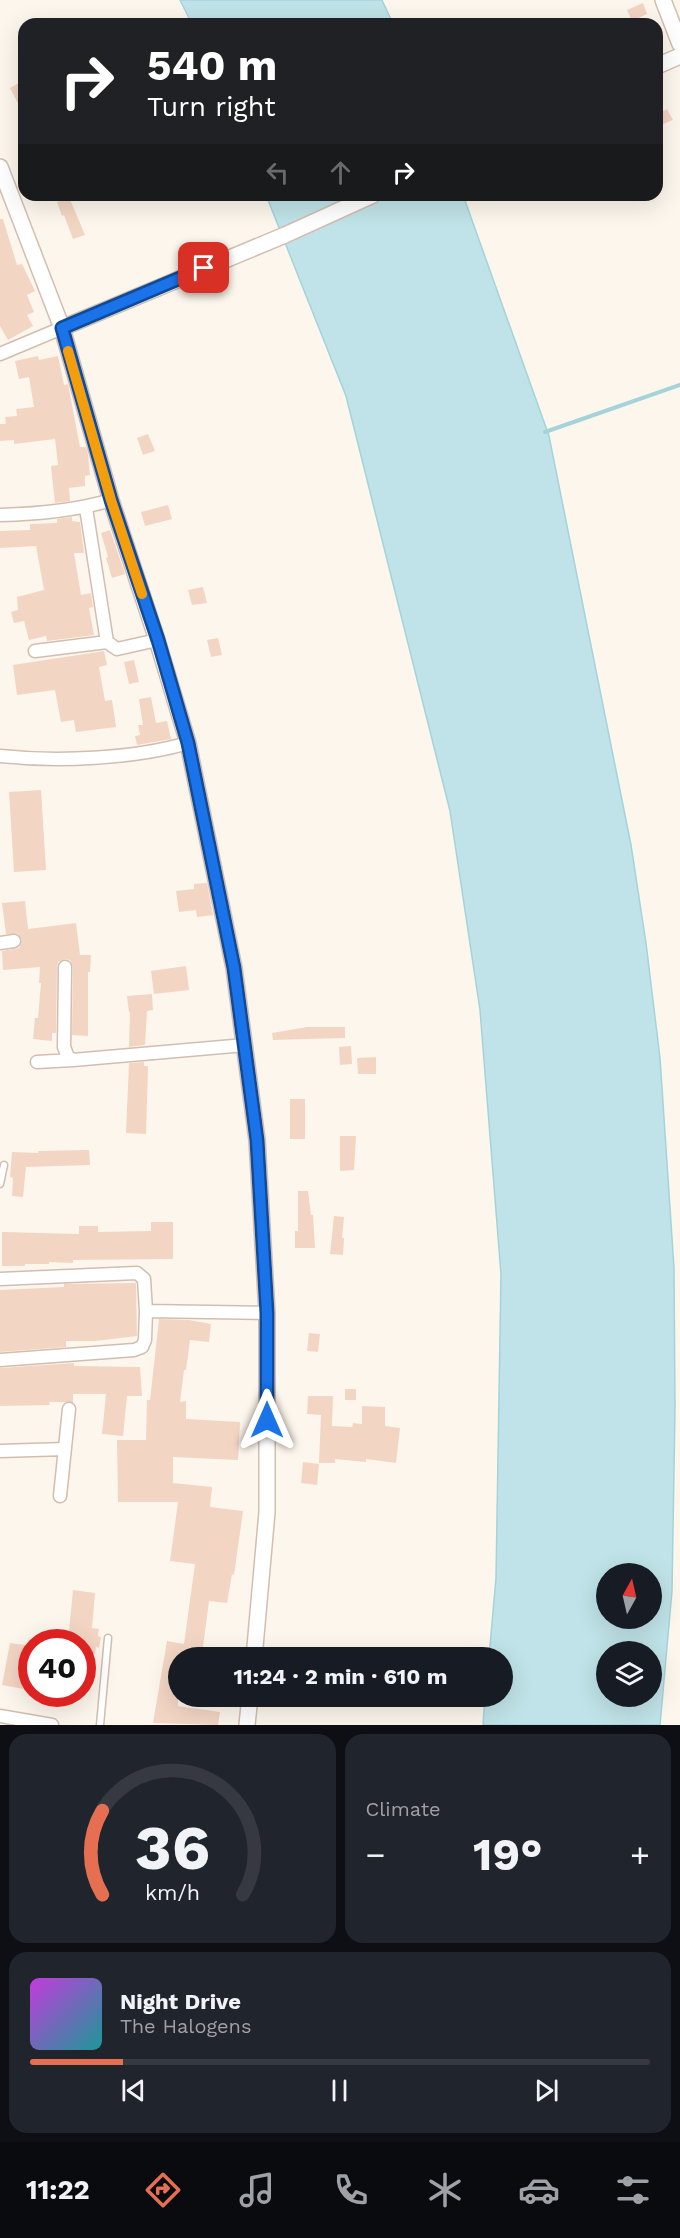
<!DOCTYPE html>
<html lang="en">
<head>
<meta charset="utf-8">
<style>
  :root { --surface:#171b24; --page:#20242c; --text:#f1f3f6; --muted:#9ea1a6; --line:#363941; --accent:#e76f51 }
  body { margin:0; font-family:"Work Sans",sans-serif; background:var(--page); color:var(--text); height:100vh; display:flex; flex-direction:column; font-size:22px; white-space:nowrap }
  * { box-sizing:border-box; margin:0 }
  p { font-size:20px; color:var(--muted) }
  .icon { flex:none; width:33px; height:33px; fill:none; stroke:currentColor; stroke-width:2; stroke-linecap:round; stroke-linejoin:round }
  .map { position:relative; height:1725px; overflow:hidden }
  .sheet { display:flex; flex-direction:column; gap:9px; padding:9px; background:#0d0f14; flex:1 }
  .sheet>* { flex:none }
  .hud { position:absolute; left:18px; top:18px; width:645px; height:183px; border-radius:18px; box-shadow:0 6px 24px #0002; background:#202124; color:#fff; overflow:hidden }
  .needle { width:39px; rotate:8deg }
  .buttons { position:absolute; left:596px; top:1563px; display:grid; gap:12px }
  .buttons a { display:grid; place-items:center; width:66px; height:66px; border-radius:50%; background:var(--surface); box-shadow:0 6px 24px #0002; font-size:30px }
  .speed { position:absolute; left:18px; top:1629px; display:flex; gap:12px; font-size:30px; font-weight:700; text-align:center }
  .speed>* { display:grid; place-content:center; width:78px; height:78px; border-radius:50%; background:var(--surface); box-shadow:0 6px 24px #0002; line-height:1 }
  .speed .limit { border:9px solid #d22; background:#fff; color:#111 }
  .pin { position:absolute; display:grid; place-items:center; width:51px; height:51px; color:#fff; margin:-26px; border-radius:12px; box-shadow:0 3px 9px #0006 }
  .me { position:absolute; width:66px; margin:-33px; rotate:0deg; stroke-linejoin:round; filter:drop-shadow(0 0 4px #0008) }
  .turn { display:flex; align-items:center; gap:21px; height:126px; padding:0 30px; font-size:27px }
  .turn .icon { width:78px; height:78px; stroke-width:2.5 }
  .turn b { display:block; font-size:42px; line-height:51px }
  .lanes { display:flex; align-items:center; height:57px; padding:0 30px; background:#0003; justify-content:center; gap:30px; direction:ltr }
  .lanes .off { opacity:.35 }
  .big { font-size:45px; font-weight:700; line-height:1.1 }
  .sheet .widget { flex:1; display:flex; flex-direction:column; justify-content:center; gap:9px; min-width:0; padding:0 21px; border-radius:18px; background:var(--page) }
  .sheet .dial { align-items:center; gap:0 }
  .dial svg { height:156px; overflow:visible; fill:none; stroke:var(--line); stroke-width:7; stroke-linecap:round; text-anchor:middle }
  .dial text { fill:var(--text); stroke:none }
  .song { display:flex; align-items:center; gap:18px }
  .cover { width:72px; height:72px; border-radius:9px; background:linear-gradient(135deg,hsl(290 70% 55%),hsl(180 70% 35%)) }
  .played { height:6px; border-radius:3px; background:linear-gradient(90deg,var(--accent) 15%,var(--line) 15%) }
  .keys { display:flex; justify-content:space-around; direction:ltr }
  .heat { display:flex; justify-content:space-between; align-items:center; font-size:33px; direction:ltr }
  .sheet .tiles { flex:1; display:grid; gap:9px; grid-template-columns:1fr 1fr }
  .widget:last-child { grid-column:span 2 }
  .trip { position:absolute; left:168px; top:1647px; width:345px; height:60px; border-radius:30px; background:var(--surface); box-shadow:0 6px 24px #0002; font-weight:700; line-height:60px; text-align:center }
  .dock { display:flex; height:96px; justify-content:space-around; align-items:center; background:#090b0e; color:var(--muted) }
  .dock .icon { width:42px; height:42px }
  .dock .active { color:var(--accent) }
  .dock b { font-size:27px; color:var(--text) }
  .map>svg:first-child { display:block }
  .water { fill:#bfe3e8; stroke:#a5d3da; stroke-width:1.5; fill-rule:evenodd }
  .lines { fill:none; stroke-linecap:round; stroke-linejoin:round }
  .stream { stroke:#a5d3da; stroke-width:4 }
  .building { fill:#f3d5c3 }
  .service-casing { stroke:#d1beb0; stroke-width:9 }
  .minor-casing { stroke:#d1beb0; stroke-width:15 }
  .tertiary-casing { stroke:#d1beb0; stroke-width:18 }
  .service { stroke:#fff; stroke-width:6 }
  .minor { stroke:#fff; stroke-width:12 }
  .tertiary { stroke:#fff; stroke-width:15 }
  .route-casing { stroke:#114b97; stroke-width:15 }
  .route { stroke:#1a73e8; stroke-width:10 }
  .slow { stroke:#f59e0b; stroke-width:10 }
</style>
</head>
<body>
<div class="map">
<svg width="680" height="1725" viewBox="0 0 680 1725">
  <rect width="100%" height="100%" fill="#fdf6ec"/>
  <path class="water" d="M180 0H382L393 24H192Z
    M266 195H463L549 436 631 845 646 943 660 1058 674 1268 675 1408 672 1591 660 1725H483L485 1697 502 1696V1658L489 1657 496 1578 501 1274 480 1010 450 811 346 396ZM606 1574H651V1618H606ZM606 1652H651V1696H606Z"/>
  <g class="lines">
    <path class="stream" d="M545 432 680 385"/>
  </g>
  <path class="building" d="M643 3 647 14 632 21 627 10Z
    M19 83 24 92V115L10 88Z
    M667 109 673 120 663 124 658 114Z
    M69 197 85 235 73 239 64 215 62 216 57 202Z
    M0 219H3L17 265 22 264 35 291 27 295 34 312 27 315 33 326 8 340 0 326Z
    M38 356 39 360 58 356 64 385 68 384 80 447H86L88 454 90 475 85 476V486L69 488 70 501 55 503 51 466 58 465 55 439 14 444V440L0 441V424H6L5 417 17 416 16 409 34 407 29 377 19 379 15 361Z
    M148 434 155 451 143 455 137 438Z
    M168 505 172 519 145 526 141 512Z
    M72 517V521L80 522 84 553H74L81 595 91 593 93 607 89 608 94 635 47 641 46 636 29 640 24 621 14 623 11 612 18 610 17 597 44 590 36 546 0 548V531L30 530V524L57 523V519Z
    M110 530 125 574 112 578 106 558 108 557 101 533Z
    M203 587 207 603 192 605 188 590Z
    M218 638 222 655 211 657 207 640Z
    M104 651 107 665 99 667 105 701 112 700 116 727 76 732 74 720 61 722 55 690 17 695 13 665Z
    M134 660 139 682 129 684 124 662Z
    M151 697 156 723 167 721 171 739 137 745 135 736 140 735 138 725H143L139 699Z
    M41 790 46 870 14 872 9 792Z
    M207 883 213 915 197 917 196 910 179 912 176 891 194 889V884Z
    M25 901 28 929 76 923 80 955H91L90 972H88V1036L72 1035 73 967 70 960 65 959 58 962 57 967 56 1033H52V1041L33 1039 35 1018H38L41 983H39L40 967 3 970 2 951 19 948 22 940 18 934H6L2 903Z
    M186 966 189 990 154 994 151 971Z
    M152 994 153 1010 147 1011 145 1045 129 1047 130 1012H129L127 996Z
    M307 1027H345V1038L273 1040 272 1033Z
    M351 1046 352 1064 340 1065 339 1047Z
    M376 1057V1074H358L357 1058Z
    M144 1062V1066H148L146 1134 126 1133 129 1063Z
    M290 1099H305V1139H290Z
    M340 1136H356L354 1170 340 1171Z
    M89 1150 90 1165 26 1167 23 1197 12 1196 13 1178 10 1177 12 1152 38 1153V1151Z
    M298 1191H308L311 1215H313L315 1248H295V1231H298Z
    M334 1216 344 1217 342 1238H344L343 1255 330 1254Z
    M151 1222H173V1259L73 1260V1263L49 1262V1264H25V1266H2V1232L79 1234V1226H98V1232L151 1231Z
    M136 1283 137 1336 95 1341H66V1347L0 1352V1290L64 1287V1284Z
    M159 1319 189 1320 211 1324 209 1342 190 1340 186 1370H184L180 1402 186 1401V1419L240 1422 238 1460 173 1457V1483L212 1487 210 1507 243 1511 234 1575 232 1574 227 1603 209 1601 203 1647 229 1651V1658H178V1706L220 1712 218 1725 153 1723 167 1641 184 1644 195 1564 170 1561 178 1502H118L117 1440H146L147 1400H150Z
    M309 1333 320 1334 318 1352 307 1351Z
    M74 1363V1366L140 1367 142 1396H127L123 1436 102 1434 106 1394H73V1402H49L50 1405 0 1406V1368Z
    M345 1389H356V1400H345Z
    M308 1396H333L332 1426 352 1427 353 1423 362 1424V1406L385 1407V1426L400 1428 396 1463 366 1459V1462L335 1459V1463H319L321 1415 307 1414Z
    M303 1462 319 1464 317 1485 301 1483Z
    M73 1590 95 1593 92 1628 99 1629 98 1636 101 1637 99 1648 96 1647 95 1654 82 1652V1642H68Z
    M10 1643 32 1646V1676L29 1690 2 1685Z"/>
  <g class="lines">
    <defs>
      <path id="service" d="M0 1184 4 1165
        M100 1725 108 1638"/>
      <path id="minor" d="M0 354 62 328
        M86 508 107 642
        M0 515C38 514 75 511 111 500
        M35 651 107 642 117 649 157 640
        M0 756C57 762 133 759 188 743
        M0 943 14 941
        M65 967 64 1047 68 1057 73 1060 245 1045
        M37 1062 73 1060
        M0 1279 137 1273 144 1279 146 1311
        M0 1360 134 1350 142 1347 145 1340 146 1311 267 1313
        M0 1451 65 1449
        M60 1496 69 1409
        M0 1716 52 1725"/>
      <path id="tertiary" d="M663 0 680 44
        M657 66 680 56
        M0 167 62 328 111 500 157 640 188 743 234 968 257 1140 267 1313V1512L254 1658
        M62 328 285 235 373 195
        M247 1725 250 1696"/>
    </defs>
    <use href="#service" class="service-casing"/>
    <use href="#minor" class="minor-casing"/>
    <use href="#tertiary" class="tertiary-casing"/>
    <use href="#service" class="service"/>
    <use href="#minor" class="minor"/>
    <use href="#tertiary" class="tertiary"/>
  </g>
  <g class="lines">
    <defs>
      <path id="route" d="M204 268 62 328 111 500 158 640 188 743 234 968 257 1140 267 1313V1420"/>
    </defs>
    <use href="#route" class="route-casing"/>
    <use href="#route" class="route"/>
    <path class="slow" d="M68 351 111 500 142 594"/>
  </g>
</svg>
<div class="buttons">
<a><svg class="needle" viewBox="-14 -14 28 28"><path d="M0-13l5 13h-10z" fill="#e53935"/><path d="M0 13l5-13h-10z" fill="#9ea1a6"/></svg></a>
<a><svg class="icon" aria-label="layers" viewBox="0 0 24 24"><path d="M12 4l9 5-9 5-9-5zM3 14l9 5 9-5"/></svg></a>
</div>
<div class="speed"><div class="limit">40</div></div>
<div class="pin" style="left:204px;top:268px;background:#d93025"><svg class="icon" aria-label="arrive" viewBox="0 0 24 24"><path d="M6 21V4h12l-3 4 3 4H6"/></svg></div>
<svg class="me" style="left:267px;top:1420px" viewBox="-20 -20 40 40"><path d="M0-17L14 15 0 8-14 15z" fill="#1a73e8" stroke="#fff" stroke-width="4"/></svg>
<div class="trip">11:24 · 2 min · 610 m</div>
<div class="hud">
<div class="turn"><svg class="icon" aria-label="right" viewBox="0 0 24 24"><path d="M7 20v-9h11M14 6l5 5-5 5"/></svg><div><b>540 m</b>Turn right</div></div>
<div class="lanes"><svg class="icon off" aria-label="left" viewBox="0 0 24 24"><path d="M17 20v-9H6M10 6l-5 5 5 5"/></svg><svg class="icon off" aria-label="ahead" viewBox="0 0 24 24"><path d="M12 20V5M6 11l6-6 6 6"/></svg><svg class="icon" aria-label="right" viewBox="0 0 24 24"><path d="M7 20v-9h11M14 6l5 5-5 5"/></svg></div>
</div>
</div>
<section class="sheet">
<div class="tiles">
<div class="widget dial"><svg viewBox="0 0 100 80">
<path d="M14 69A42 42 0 1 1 86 69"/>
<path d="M14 69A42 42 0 0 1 14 26" stroke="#e76f51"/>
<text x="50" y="56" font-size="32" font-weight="700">36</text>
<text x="50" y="72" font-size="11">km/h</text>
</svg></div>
<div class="widget"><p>Climate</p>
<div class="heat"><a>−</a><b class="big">19°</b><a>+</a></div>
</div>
<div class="widget">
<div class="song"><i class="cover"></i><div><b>Night Drive</b><p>The Halogens</p></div></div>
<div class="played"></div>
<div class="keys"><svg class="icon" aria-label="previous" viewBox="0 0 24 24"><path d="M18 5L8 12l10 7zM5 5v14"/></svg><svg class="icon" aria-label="pause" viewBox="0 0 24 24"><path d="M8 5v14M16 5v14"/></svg><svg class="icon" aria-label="next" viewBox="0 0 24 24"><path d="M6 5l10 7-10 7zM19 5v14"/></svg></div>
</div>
</div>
</section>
<nav class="dock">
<b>11:22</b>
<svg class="icon active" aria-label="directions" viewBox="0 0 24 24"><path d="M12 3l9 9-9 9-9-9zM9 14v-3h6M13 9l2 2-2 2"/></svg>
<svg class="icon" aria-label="music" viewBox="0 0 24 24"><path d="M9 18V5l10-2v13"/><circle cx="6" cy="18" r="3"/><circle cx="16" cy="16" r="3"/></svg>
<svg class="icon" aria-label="phone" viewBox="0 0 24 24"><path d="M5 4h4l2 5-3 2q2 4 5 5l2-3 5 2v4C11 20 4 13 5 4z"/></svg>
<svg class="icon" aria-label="climate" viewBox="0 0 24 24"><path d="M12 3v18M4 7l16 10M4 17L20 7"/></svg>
<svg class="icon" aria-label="car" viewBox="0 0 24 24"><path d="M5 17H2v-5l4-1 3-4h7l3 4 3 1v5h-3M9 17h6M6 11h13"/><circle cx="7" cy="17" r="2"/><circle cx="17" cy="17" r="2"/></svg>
<svg class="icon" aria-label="filters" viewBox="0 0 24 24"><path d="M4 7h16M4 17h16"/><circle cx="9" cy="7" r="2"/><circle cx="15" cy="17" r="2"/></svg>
</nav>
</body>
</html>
